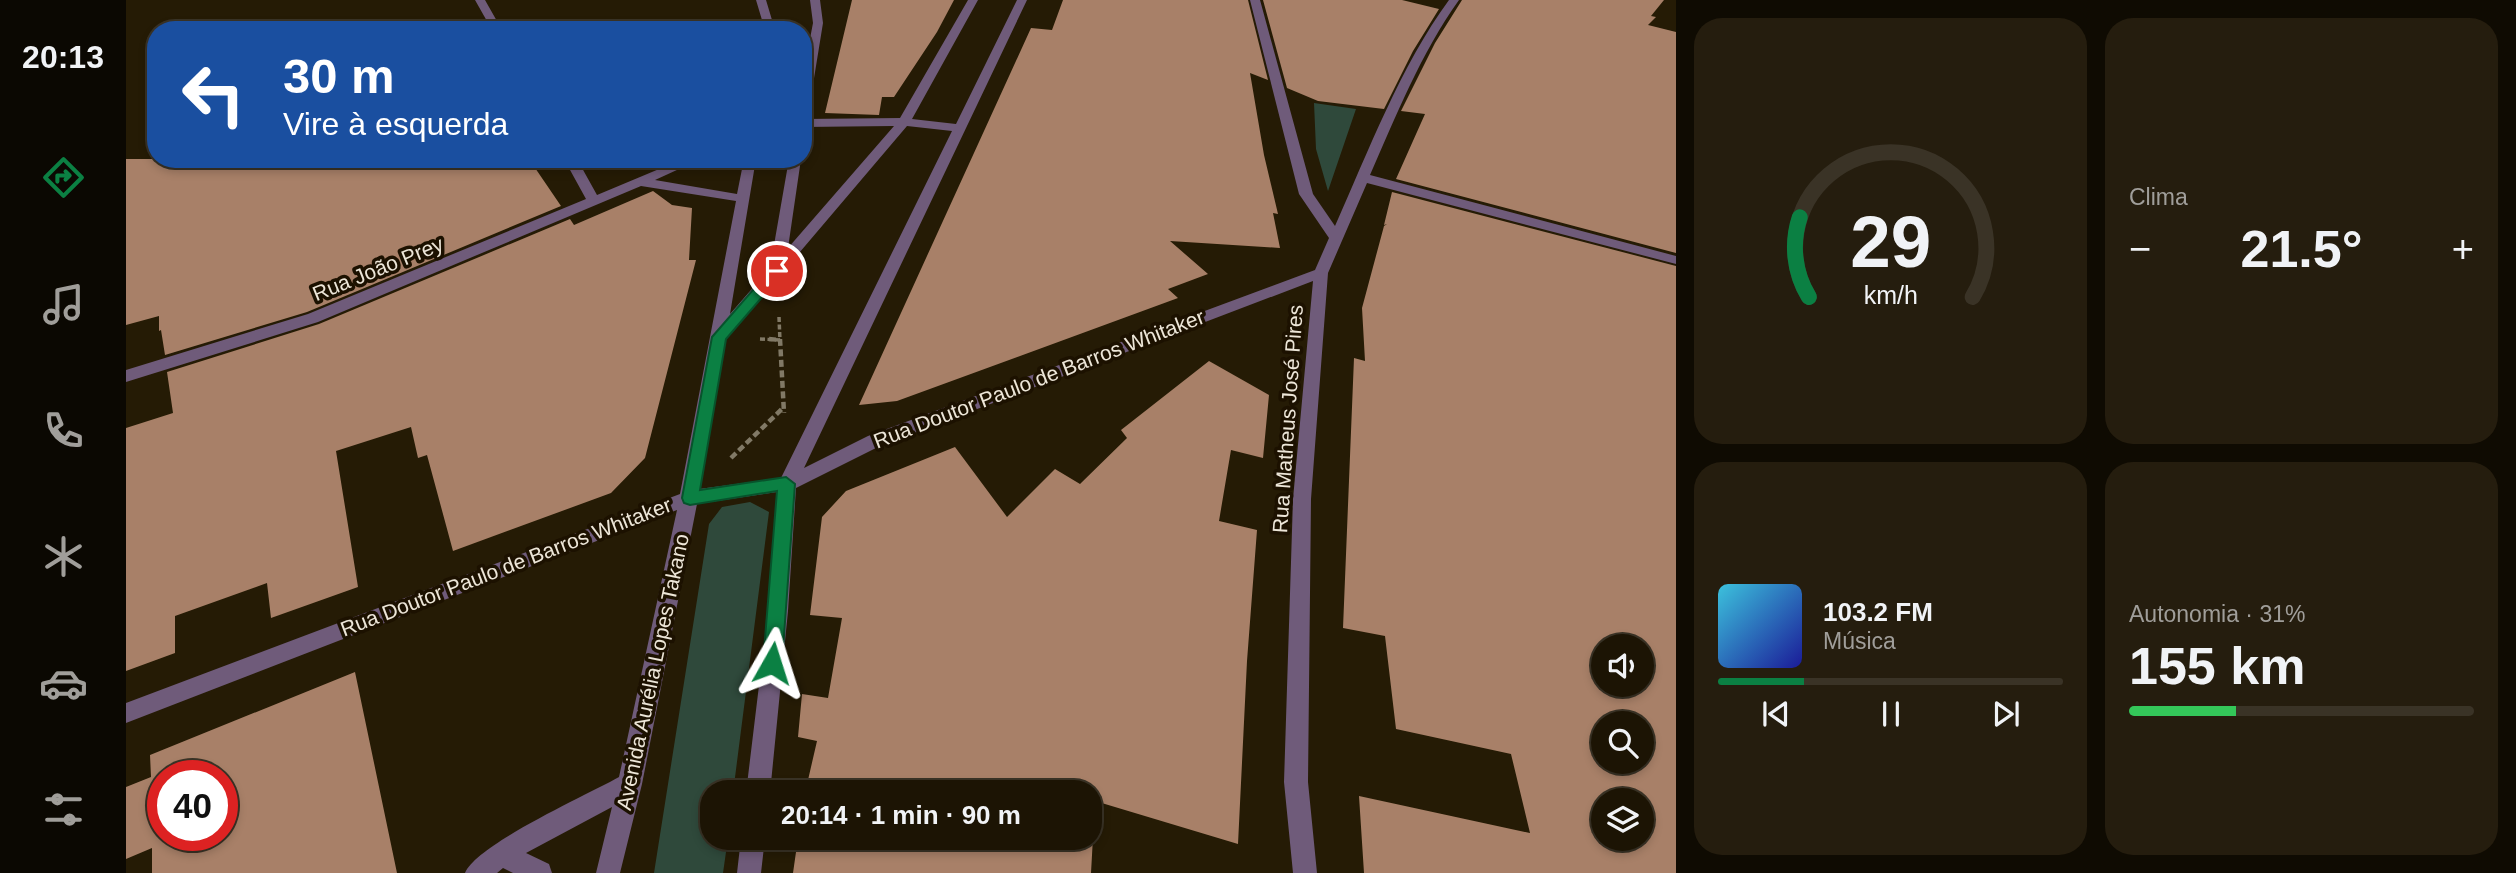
<!DOCTYPE html>
<html lang="pt">
<head>
<meta charset="utf-8">
<style>
  :root { --surface:#1c1404; --page:#251d0e; --text:#f1f3f6; --muted:#a09e9a; --line:#3a3326; --accent:#0b8043 }
  body { margin:0; font-family:Helvetica,sans-serif; background:var(--page); color:var(--text); height:100vh; display:flex; flex-direction:column; font-size:26px; white-space:nowrap }
  * { box-sizing:border-box; margin:0 }
  p { font-size:23px; color:var(--muted) }
  .icon { flex:none; width:38px; height:38px; fill:none; stroke:currentColor; stroke-width:2; stroke-linecap:round; stroke-linejoin:round }
  .map { position:relative; flex:1; overflow:hidden }
  .side { display:flex; flex-direction:column; gap:18px; padding:18px; background:#0f0b02; width:840px }
  .side>* { flex:none }
  .banner { position:absolute; left:21px; top:21px; width:665px; height:147px; border-radius:28px; box-shadow:0 4px 10px #0003,0 0 0 2px var(--line); background:#1a4fa0; color:#fff; overflow:hidden }
  .buttons { position:absolute; left:1465px; top:634px; display:grid; gap:14px }
  .buttons a { display:grid; place-items:center; width:63px; height:63px; border-radius:50%; background:var(--surface); box-shadow:0 4px 10px #0003,0 0 0 2px var(--line); font-size:35px }
  .speed { position:absolute; left:21px; top:760px; display:flex; gap:14px; font-size:35px; font-weight:700; text-align:center }
  .speed>* { display:grid; place-content:center; width:91px; height:91px; border-radius:50%; background:var(--surface); box-shadow:0 4px 10px #0003,0 0 0 2px var(--line); line-height:1 }
  .speed .limit { border:10px solid #d22; background:#fff; color:#111 }
  .pin { position:absolute; display:grid; place-items:center; width:60px; height:60px; color:#fff; margin:-30px; border:4px solid #fff; border-radius:50%; box-shadow:0 2px 7px #0007 }
  .me { position:absolute; width:77px; margin:-38px; rotate:6deg; stroke-linejoin:round; filter:drop-shadow(0 0 5px #0008) }
  .turn { display:flex; align-items:center; gap:24px; height:147px; padding:0 21px; font-size:32px }
  .turn .icon { width:91px; height:91px; stroke-width:2.5 }
  .turn b { display:block; font-size:49px; line-height:60px }
  .big { font-size:52px; font-weight:800; line-height:1.1 }
  .side .card { flex:1; display:flex; flex-direction:column; justify-content:center; gap:10px; min-width:0; padding:0 24px; border-radius:28px; background:var(--page) }
  .side .dial { align-items:center; gap:0 }
  .dial svg { height:182px; overflow:visible; fill:none; stroke:var(--line); stroke-width:7; stroke-linecap:round; text-anchor:middle }
  .dial text { fill:var(--text); stroke:none }
  .song { display:flex; align-items:center; gap:21px }
  .cover { width:84px; height:84px; border-radius:10px; background:linear-gradient(135deg,hsl(190 70% 55%),hsl(240 70% 35%)) }
  .played { height:7px; border-radius:4px; background:linear-gradient(90deg,var(--accent) 25%,var(--line) 25%) }
  .keys { display:flex; justify-content:space-around; direction:ltr }
  .heat { display:flex; justify-content:space-between; align-items:center; font-size:38px; direction:ltr }
  .charge { height:10px; border-radius:5px; background:linear-gradient(90deg,#34c759 31%,var(--line) 0) }
  .side .tiles { flex:1; display:grid; gap:18px; grid-template-columns:repeat(2,1fr) }
  .trip { position:absolute; left:574px; top:780px; width:402px; height:70px; border-radius:28px; background:var(--surface); box-shadow:0 4px 10px #0003,0 0 0 2px var(--line); font-weight:800; line-height:70px; text-align:center }
  main { display:flex; flex:1; min-height:0 }
  .menu { display:flex; flex-direction:column; width:126px; justify-content:space-around; align-items:center; background:#0b0802; color:var(--muted) }
  .menu .icon { width:49px; height:49px }
  .menu .current { color:var(--accent) }
  .menu b { font-size:32px; color:var(--text) }
  .map>svg:first-child { display:block }
  .green { fill:#2f493b }
  .building { fill:#a88068; fill-rule:evenodd }
  .lines { fill:none; stroke-linecap:round; stroke-linejoin:round }
  .path-far1 { stroke:#817966; stroke-width:3.5; stroke-dasharray:5 2.5; stroke-linecap:butt }
  .path { stroke:#817966; stroke-width:4.5; stroke-dasharray:7 3.5; stroke-linecap:butt }
  .minor { fill:#6f5b7a; fill-rule:evenodd }
  .route { fill:#0b8043; stroke:#07532c; stroke-width:2 }
  .labels { text-anchor:middle; stroke-width:7; stroke-linejoin:round; paint-order:stroke }
  .street-label { font-size:21px; fill:#ede6d8; stroke:#1c1100 }
</style>
</head>
<body>
<main>
<nav class="menu">
<b>20:13</b>
<svg class="icon current" aria-label="directions" viewBox="0 0 24 24"><path d="M12 3l9 9-9 9-9-9zM9 14v-3h6M13 9l2 2-2 2"/></svg>
<svg class="icon" aria-label="music" viewBox="0 0 24 24"><path d="M9 18V5l10-2v13"/><circle cx="6" cy="18" r="3"/><circle cx="16" cy="16" r="3"/></svg>
<svg class="icon" aria-label="phone" viewBox="0 0 24 24"><path d="M5 4h4l2 5-3 2q2 4 5 5l2-3 5 2v4C11 20 4 13 5 4z"/></svg>
<svg class="icon" aria-label="climate" viewBox="0 0 24 24"><path d="M12 3v18M4 7l16 10M4 17L20 7"/></svg>
<svg class="icon" aria-label="car" viewBox="0 0 24 24"><path d="M5 17H2v-5l4-1 3-4h7l3 4 3 1v5h-3M9 17h6M6 11h13"/><circle cx="7" cy="17" r="2"/><circle cx="17" cy="17" r="2"/></svg>
<svg class="icon" aria-label="filters" viewBox="0 0 24 24"><path d="M4 7h16M4 17h16"/><circle cx="9" cy="7" r="2"/><circle cx="15" cy="17" r="2"/></svg>
</nav>
<div class="map">
<svg width="1550" height="873" viewBox="0 0 1550 873">
  <rect width="100%" height="100%" fill="#251b05"/>
  <path class="green" d="M1188 103 1230 109 1202 191 1190 149Z
    M624 502 643 512 607 793H586V838H602L597 873H528L583 524 596 507Z"/>
  <path class="building" d="M726 0H828L811 32 768 97H756L753 115 699 113Z
    M937 0H1122L1142 80 1124 73 1138 155 1152 214 1147 213 1154 248 1044 241 1082 274 1042 289 1052 298 771 401 733 405 905 28 926 30Z
    M1137 0H1276L1313 9 1287 51 1258 109 1192 101 1161 88Z
    M1336 0H1538L1525 16 1530 17 1522 25 1550 32V253L1270 179 1299 114 1275 111 1309 43Z
    M0 159H403L435 206 181 312 39 355 35 330 33 331V316L0 325Z
    M527 191 546 205 566 208 563 260H570L519 458 485 493 327 551 301 455 292 458 285 427 210 451 232 587 145 618 141 583 49 616V653L0 671V428L47 413 41 372 193 324 444 219 448 225Z
    M1266 192 1550 266V873H1238L1233 796 1404 833 1385 754 1270 729 1259 636 1217 628 1228 358 1239 361 1236 308 1258 226 1261 224 1258 225ZM1477 646H1516V684H1477ZM1477 723H1516V761H1477ZM1477 800H1516V838H1477Z
    M1083 361 1143 395 1137 458 1105 450 1093 521 1131 530 1121 661 1112 844 969 801 965 873H667L672 838H964V793H679L691 741 672 737 676 694 702 698 716 618 684 615 696 517 720 491 829 447 881 517 929 469 954 484 1001 438 995 430Z
    M229 672 271 873H26V848L0 859V787L25 777 24 755ZM37 775H96V835H37Z"/>
  <g class="lines">
    <path class="path-far1" d="M653 317 654 341
      M634 339 654 340"/>
    <path class="path" d="M643 339 654 340
      M654 339 658 413
      M605 458 657 408"/>
    <path class="minor" d="M349 0H359L376 30H366Z
      M630 0H640L649 30H639Z
      M684 0H694L697 23 683 109 677 113V75L687 23Z
      M842 0H852L786 119 830 124 891 0H901L678 468 742 436 1189 270 1203 238 1173 194 1124 0H1134L1187 194 1209 226C1242 152 1275 65 1323 0H1333C1295 53 1270 116 1244 175L1550 256V264L1241 183 1202 273 1185 499 1182 782 1191 873H1167L1158 782 1167 499 1187 281 754 446 670 488 662 611 644 793H620L642 611 651 492 571 504 516 784 494 873H470L486 807 400 853 423 864 426 873H387L377 868 371 873H339C351 844 461 795 493 777L551 510 0 723V703L554 494 610 201 515 186 192 322 0 382V370L182 314 460 199 438 159H451L471 195 557 159H575L529 180 611 194 618 159H630L604 314 644 268 663 159H675L662 248 768 126 677 127V119L774 118ZM781 126 826 131 655 478 573 489 600 339Z
      M615 838H639L635 873H611Z"/>
  </g>
  <path class="route" d="M651 267 658 271 656 274 600 339 574 490 660 477 669 484 656 663 653 669 646 672 639 669 637 663 651 491 564 505 558 503 556 498 586 337 646 268Z"/>
  <g class="labels">
    <g class="street-label">
      <text transform="translate(252 269) rotate(-22)" y="7">Rua João Prey</text>
      <text transform="translate(913 379) rotate(-21)" y="7">Rua Doutor Paulo de Barros Whitaker</text>
      <text transform="translate(1162 419) rotate(-86)" y="7">Rua Matheus José Pires</text>
      <text transform="translate(380 567) rotate(-21)" y="7">Rua Doutor Paulo de Barros Whitaker</text>
      <text transform="translate(527 672) rotate(-78)" y="7">Avenida Aurélia Lopes Takano</text>
    </g>
  </g>
</svg>
<div class="buttons">
<a><svg class="icon" aria-label="sound" viewBox="0 0 24 24"><path d="M4 9h4l5-4v14l-5-4H4zM17 9q2 3 0 6"/></svg></a>
<a><svg class="icon" aria-label="search" viewBox="0 0 24 24"><circle cx="10" cy="10" r="6"/><path d="M15 15l6 6"/></svg></a>
<a><svg class="icon" aria-label="layers" viewBox="0 0 24 24"><path d="M12 4l9 5-9 5-9-5zM3 14l9 5 9-5"/></svg></a>
</div>
<div class="speed"><div class="limit">40</div></div>
<div class="pin" style="left:651px;top:271px;background:#d93025"><svg class="icon" aria-label="arrive" viewBox="0 0 24 24"><path d="M6 21V4h12l-3 4 3 4H6"/></svg></div>
<svg class="me" style="left:646px;top:663px" viewBox="-20 -20 40 40"><path d="M0-17L14 15 0 8-14 15z" fill="#0b8043" stroke="#fff" stroke-width="4"/></svg>
<div class="trip">20:14 · 1 min · 90 m</div>
<div class="banner">
<div class="turn"><svg class="icon" aria-label="left" viewBox="0 0 24 24"><path d="M17 20v-9H6M10 6l-5 5 5 5"/></svg><div><b>30 m</b>Vire à esquerda</div></div>
</div>
</div>
<section class="side">
<div class="tiles">
<div class="card dial"><svg viewBox="0 0 100 80">
<path d="M14 69A42 42 0 1 1 86 69"/>
<path d="M14 69A42 42 0 0 1 10 34" stroke="#0b8043"/>
<text x="50" y="56" font-size="32" font-weight="700">29</text>
<text x="50" y="72" font-size="11">km/h</text>
</svg></div>
<div class="card"><p>Clima</p>
<div class="heat"><a>−</a><b class="big">21.5°</b><a>+</a></div>
</div>
<div class="card">
<div class="song"><i class="cover"></i><div><b>103.2 FM</b><p>Música</p></div></div>
<div class="played"></div>
<div class="keys"><svg class="icon" aria-label="previous" viewBox="0 0 24 24"><path d="M18 5L8 12l10 7zM5 5v14"/></svg><svg class="icon" aria-label="pause" viewBox="0 0 24 24"><path d="M8 5v14M16 5v14"/></svg><svg class="icon" aria-label="next" viewBox="0 0 24 24"><path d="M6 5l10 7-10 7zM19 5v14"/></svg></div>
</div>
<div class="card"><p>Autonomia · 31%</p><b class="big">155 km</b><div class="charge"></div></div>
</div>
</section>
</main>
</body>
</html>
